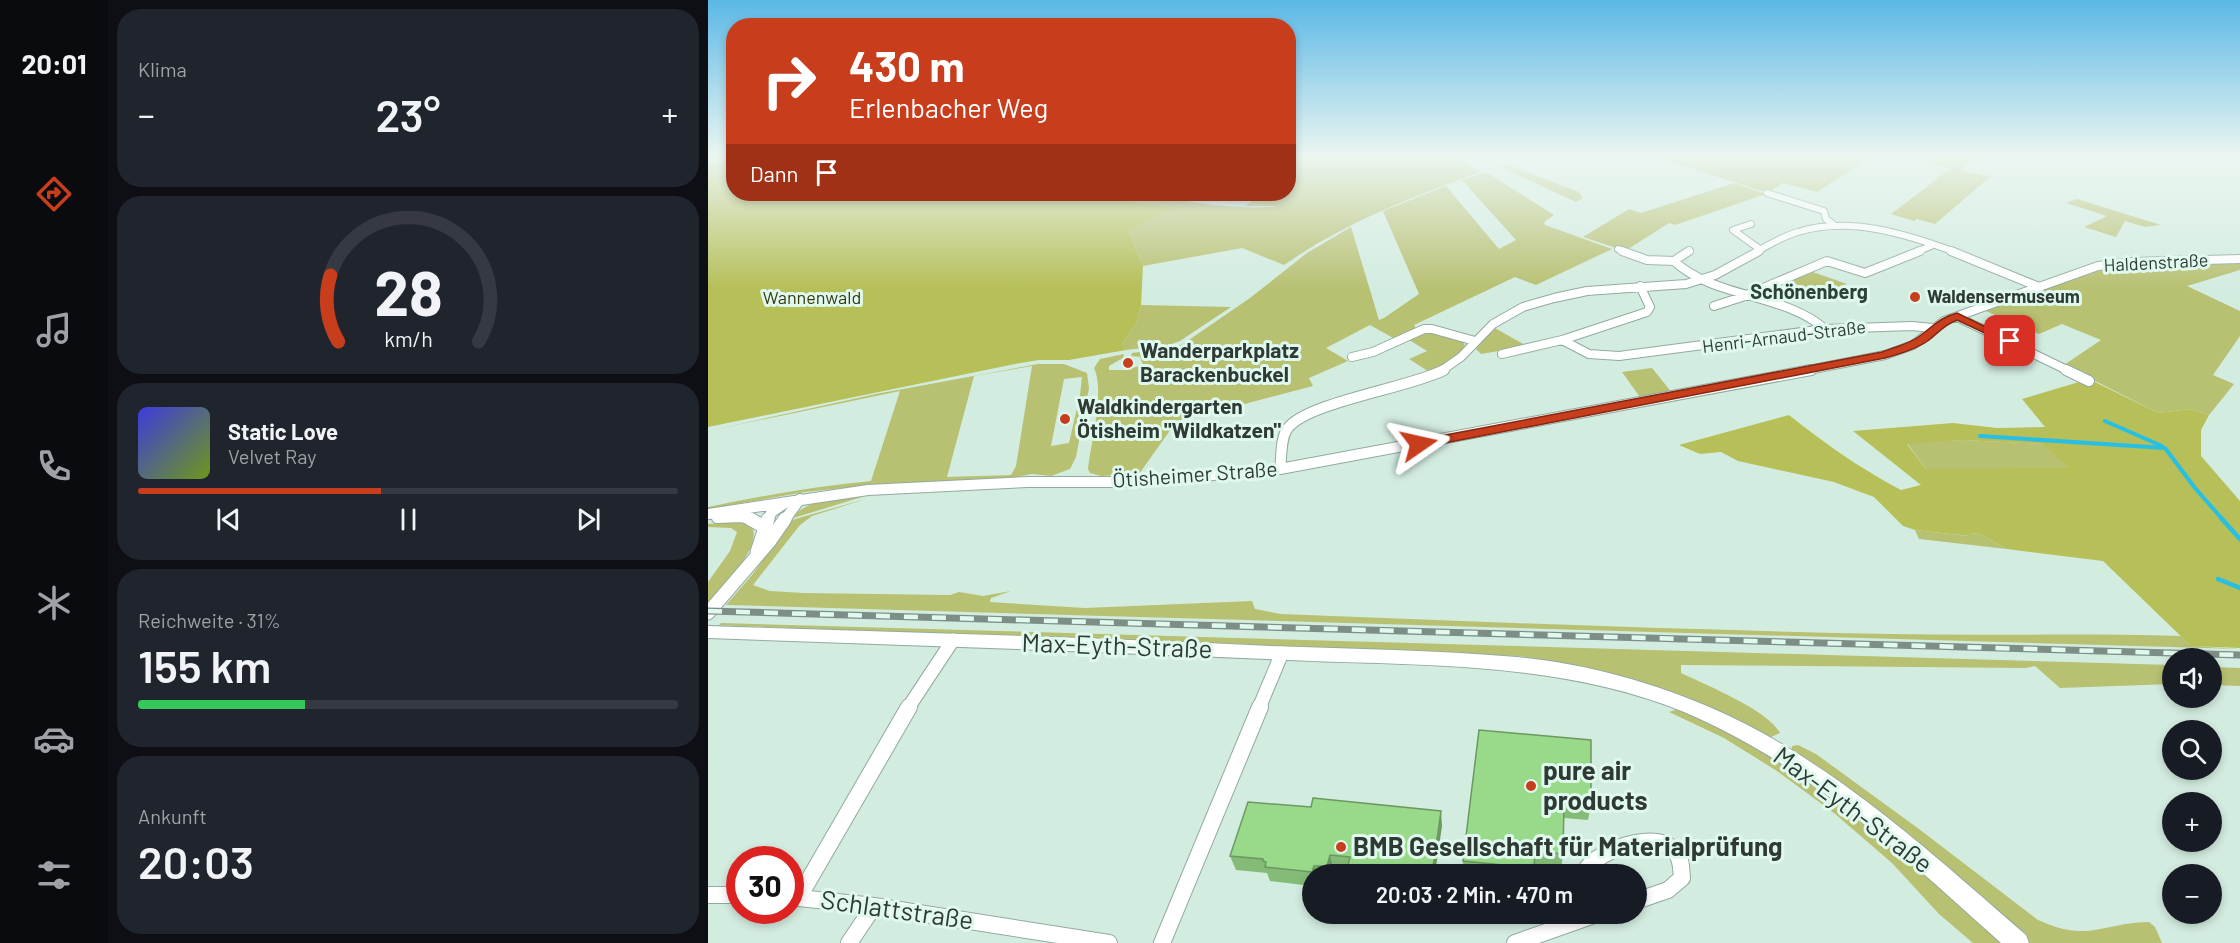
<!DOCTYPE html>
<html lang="de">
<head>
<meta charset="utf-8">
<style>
  :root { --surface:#171b24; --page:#20242c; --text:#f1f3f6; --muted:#9ea1a6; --line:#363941; --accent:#c83e1d }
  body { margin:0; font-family:Barlow,sans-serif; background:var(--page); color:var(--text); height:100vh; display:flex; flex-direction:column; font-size:22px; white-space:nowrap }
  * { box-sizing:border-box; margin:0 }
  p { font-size:20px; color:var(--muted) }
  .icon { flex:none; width:33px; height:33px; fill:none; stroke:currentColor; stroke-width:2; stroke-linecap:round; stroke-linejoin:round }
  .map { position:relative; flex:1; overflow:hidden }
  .panel { display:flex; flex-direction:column; gap:9px; padding:9px; background:#0d0f14; width:600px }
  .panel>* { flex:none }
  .banner { position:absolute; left:18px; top:18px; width:570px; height:183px; border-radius:24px; box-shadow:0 3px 9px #0003; background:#c83e1d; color:#fff; overflow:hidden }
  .buttons { position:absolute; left:1454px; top:648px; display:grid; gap:12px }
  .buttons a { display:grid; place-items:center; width:60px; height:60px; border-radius:50%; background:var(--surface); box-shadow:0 3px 9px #0003; font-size:30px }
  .speed { position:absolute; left:18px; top:846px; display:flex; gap:12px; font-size:30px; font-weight:700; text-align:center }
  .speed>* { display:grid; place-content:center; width:78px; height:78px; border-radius:50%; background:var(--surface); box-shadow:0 3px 9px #0003; line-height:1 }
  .speed .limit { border:9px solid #d22; background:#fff; color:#111 }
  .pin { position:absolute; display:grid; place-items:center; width:51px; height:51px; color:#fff; margin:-26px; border-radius:12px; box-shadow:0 3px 9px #0006 }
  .me { position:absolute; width:66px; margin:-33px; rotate:79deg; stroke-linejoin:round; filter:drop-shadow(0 0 4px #0008) }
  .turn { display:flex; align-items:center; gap:21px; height:126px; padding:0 24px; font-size:27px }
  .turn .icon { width:78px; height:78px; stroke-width:2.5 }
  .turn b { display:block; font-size:42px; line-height:51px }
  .then { display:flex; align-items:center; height:57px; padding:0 24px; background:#0003; gap:12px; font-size:22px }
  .big { font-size:45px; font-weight:600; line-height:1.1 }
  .panel .widget { flex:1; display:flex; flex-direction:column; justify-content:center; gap:9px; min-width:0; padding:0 21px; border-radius:24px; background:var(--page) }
  .panel .dial { align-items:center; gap:0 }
  .dial svg { height:156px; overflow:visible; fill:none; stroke:var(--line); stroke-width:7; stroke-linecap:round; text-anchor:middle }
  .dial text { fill:var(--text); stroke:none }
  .song { display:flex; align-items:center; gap:18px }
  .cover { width:72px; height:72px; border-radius:9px; background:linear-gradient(135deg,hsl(240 70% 55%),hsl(80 70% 35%)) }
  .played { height:6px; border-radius:3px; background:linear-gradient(90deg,var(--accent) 45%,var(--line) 45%) }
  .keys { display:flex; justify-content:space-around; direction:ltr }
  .heat { display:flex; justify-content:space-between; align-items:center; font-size:33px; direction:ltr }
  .charge { height:9px; border-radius:4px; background:linear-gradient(90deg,#34c759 31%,var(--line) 0) }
  .trip { position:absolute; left:594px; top:864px; width:345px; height:60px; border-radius:30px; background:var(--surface); box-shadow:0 3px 9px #0003; font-weight:600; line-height:60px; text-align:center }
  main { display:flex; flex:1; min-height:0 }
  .dock { display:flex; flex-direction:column; width:108px; justify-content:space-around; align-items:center; background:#090b0e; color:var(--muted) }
  .dock .icon { width:42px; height:42px }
  .dock .selected { color:var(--accent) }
  .dock b { font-size:27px; color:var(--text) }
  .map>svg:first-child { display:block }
  .green { fill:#b8c072; fill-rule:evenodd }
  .forest { fill:#b6bf58; fill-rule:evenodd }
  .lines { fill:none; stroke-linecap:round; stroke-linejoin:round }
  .stream-far1 { stroke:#27bfe4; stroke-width:4 }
  .stream { stroke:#27bfe4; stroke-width:4.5 }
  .minor-far4-casing { stroke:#92aa9f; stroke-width:8 }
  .minor-far3-casing { stroke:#92aa9f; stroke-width:10 }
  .minor-far2-casing { stroke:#92aa9f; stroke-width:12 }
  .minor-far1-casing { stroke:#92aa9f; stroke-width:15 }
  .minor-casing { stroke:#92aa9f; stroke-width:18 }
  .tertiary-casing { stroke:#92aa9f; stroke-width:2 }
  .minor-far4 { stroke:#fff; stroke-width:6 }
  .minor-far3 { stroke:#fff; stroke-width:8 }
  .minor-far2 { stroke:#fff; stroke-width:10 }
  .minor-far1 { stroke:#fff; stroke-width:13 }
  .minor { stroke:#fff; stroke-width:16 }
  .tertiary { fill:#fff; fill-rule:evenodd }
  .rail-casing { stroke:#7d8e86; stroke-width:7 }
  .rail { stroke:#e0f9ee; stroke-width:4.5; stroke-dasharray:14; stroke-linecap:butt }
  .wall { fill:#84bb77 }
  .shaded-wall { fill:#6b9961 }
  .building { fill:#99da8a; stroke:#6b9961; stroke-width:1.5 }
  .route { fill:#c83e1d; stroke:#822813; stroke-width:1.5 }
  .poi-dot { fill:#c83e1d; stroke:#e0f9ee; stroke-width:2 }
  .labels { text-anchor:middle; stroke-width:6; stroke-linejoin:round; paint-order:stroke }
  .far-street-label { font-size:18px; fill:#303a35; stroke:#e0f9ee }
  .far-poi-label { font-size:18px; font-weight:bold; fill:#303a35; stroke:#e0f9ee; text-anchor:start }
  .far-park-label { font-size:18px; fill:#36390e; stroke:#e0f9ee }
  .far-quarter-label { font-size:20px; font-weight:bold; fill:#2c4138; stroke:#e0f9ee }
  .poi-label { font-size:21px; font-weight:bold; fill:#303a35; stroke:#e0f9ee; text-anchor:start }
  .street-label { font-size:21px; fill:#303a35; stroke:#e0f9ee }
  .near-street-label { font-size:26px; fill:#303a35; stroke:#e0f9ee }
  .near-poi-label { font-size:26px; font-weight:bold; fill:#303a35; stroke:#e0f9ee; text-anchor:start }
</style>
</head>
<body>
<main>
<nav class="dock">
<b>20:01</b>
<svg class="icon selected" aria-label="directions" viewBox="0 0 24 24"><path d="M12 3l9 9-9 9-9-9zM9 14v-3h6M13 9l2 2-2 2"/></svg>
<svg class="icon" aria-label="music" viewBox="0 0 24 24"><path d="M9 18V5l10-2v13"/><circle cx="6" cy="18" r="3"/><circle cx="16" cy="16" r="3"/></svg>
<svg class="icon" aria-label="phone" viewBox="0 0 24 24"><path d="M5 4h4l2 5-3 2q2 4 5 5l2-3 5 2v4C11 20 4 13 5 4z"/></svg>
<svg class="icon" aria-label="climate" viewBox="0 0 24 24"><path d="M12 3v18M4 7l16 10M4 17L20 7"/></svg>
<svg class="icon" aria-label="car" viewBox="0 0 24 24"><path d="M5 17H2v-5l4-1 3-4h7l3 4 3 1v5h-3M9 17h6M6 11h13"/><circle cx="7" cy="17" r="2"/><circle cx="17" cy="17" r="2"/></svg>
<svg class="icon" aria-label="filters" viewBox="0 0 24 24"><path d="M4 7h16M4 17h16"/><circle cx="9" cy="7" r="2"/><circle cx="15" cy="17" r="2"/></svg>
</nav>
<section class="panel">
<div class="widget"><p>Klima</p>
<div class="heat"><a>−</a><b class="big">23°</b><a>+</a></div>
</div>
<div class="widget dial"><svg viewBox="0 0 100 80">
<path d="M14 69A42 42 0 1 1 86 69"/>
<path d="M14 69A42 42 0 0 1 10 35" stroke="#c83e1d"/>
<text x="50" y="56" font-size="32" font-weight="700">28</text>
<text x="50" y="72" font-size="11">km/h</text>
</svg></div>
<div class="widget">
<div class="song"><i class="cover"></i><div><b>Static Love</b><p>Velvet Ray</p></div></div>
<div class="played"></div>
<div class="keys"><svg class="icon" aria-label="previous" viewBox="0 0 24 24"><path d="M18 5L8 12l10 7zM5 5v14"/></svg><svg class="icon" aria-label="pause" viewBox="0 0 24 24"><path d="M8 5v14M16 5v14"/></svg><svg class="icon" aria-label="next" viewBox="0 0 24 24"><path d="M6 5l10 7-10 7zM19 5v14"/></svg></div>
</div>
<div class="widget"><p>Reichweite · 31%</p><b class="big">155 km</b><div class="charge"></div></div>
<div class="widget"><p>Ankunft</p><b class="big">20:03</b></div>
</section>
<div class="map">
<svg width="1532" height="943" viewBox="0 0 1532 943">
  <rect width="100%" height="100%" fill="#d3ece0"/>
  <path class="green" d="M586 157H754L760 165 772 172C702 198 638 222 576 265L534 248 435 266 421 232 462 208 405 198C424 186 474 202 498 204 520 207 542 208 564 207L567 206H538L551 194H580L581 164Z
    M948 157H1163L1109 192 1075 183 1060 193Z
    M1227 157H1268L1252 170 1282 177 1227 224 1209 219 1206 221 1183 214 1242 169 1221 162Z
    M803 166 871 192 875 198 868 202 792 167Z
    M778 172 846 215 836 222 837 225 904 249 828 285 807 277 706 325 709 330 687 339 662 325 618 348 640 361 601 378 605 386 468 422 431 474 393 476 382 473 380 469C383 442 397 391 386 368L392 359 416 354 415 358 401 366V370H417L435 365 432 357 423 356 424 353 462 348 475 344 542 298 599 253 643 227 671 320 676 318 711 294 675 211 738 186 791 249 808 240 754 180Z
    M1026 183 1058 194 967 225 961 223 917 251 875 237 921 209 933 213Z
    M1369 199 1453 225 1437 227 1417 221 1408 237 1376 227 1399 216 1358 203Z
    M1532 261V270L1479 286 1532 311V336L1505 375 1526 384 1501 415 1482 409 1450 413 1356 365 1393 340 1354 324 1331 334 1278 311 1350 283 1403 265Z
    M1102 271 1139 284 1110 294 1079 280Z
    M433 305 523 307 472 341 461 345 418 350 414 344 428 323Z
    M785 327 819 346 773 354 768 349Z
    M720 331 753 339 757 345 752 354 723 373 701 359 719 351 698 338Z
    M330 364H356L379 373 381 388 368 457 362 469 343 476 324 474 303 478 163 485 97 492 0 509V507C54 496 108 486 163 481L192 391 0 431 168 394ZM324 366 308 466 303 475 239 477 266 376ZM374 377 372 395 361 443 343 446 356 379Z
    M944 368 965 394 934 400 914 372Z
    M1255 440 1336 444 1361 469H1218L1199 443Z
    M155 496 154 497 82 519C101 498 129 499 155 496Z
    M161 498 104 516 92 525 45 585 62 591 95 593 242 595 251 592 275 596 303 591 283 598 282 602 377 608 544 601 547 609 573 614C776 622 980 630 1183 634 1280 636 1377 633 1473 636L1483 646 1532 649 18 605 44 575 84 520Z
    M26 522 39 524 45 529C52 550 13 588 0 603V582L22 551 29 532 23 528 0 527V524Z
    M1207 530 1260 536 1263 533 1272 534 1299 549 1211 539Z
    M13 623 1464 665V684L1352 688 1327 666 1318 668 973 665V673C998 685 1060 710 1072 733L1063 737C1026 725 991 704 954 690 908 672 860 663 811 656L11 625Z
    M1503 667 1532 668V686L1503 685Z
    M970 709C1002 723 1034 738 1064 755 1150 806 1224 878 1298 943H1265L1231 914 1184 863 1126 813 1069 771 1016 738 961 712Z
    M1090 745 1108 754 1211 829 1330 920C1381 943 1393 923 1441 922L1447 927 1454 943H1321L1201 838 1083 753 1084 746Z"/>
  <path class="forest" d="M0 157H25L26 194H412L406 198 463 208 421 232 435 266 433 305 428 323 414 344 418 350 361 360H331L307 364 0 427Z
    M1381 379 1450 413 1482 409 1501 415 1493 430V456L1532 501V648L1483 646 1395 561 1299 549 1272 534 1263 533 1261 536 1207 530 1195 526 1166 497 1126 482 1030 461 1013 452 992 454 971 445 1081 415C1116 443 1153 469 1193 490L1213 485 1145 431 1245 423 1289 428 1337 427 1314 399ZM1255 440 1335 444 1360 468 1218 469 1199 444Z"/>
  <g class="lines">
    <path class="stream-far1" d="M1397 421 1454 446
      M1272 436 1457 448 1487 488 1516 521"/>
    <path class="stream" d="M1514 519 1532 539
      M1510 579 1532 588"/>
    <defs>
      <path id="minor-far4" d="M1059 193 1116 211 1118 219 1125 224
        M1043 224 1025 230 1053 250
        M910 249 918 252
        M1048 252C1061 245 1075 236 1090 232 1142 216 1198 234 1247 252
        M1208 252 1223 246"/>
      <path id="minor-far3" d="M914 251 939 260 966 261C1007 299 1076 293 1117 329
        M1243 251 1331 287
        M966 261 981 251
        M1006 306 1034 297 1119 261 1157 273 1212 251
        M1249 317 1361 371
        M854 340 881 354 911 356 1117 329 1204 326 1225 328
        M794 354 854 340 939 312 942 307 932 286
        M644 357 665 352 716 329H724L767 341
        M733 371 753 357 785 324 815 307 846 298 879 291 978 284 1007 275 1051 251
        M1095 371 1177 355 1205 345 1236 321 1390 266 1424 262 1532 259"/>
      <path id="minor-far2" d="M1358 370 1381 381
        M572 469C574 457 572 438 580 428 600 402 701 388 736 370
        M0 514 160 490 320 482H427L572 469 1103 370
        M9 518 34 517 46 521
        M59 521 64 512 77 503
        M76 521 92 499"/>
      <path id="minor-far1" d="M42 519 55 526
        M49 552 60 519
        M0 613 61 542 77 519
        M200 708 245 640
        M551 708 574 653"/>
      <path id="minor" d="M875 874C879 869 882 863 887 860 906 847 948 831 967 851 974 859 973 869 974 878L960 890 928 901
        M0 895H32
        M82 897 166 906 401 943
        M91 897 201 707
        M141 943 166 906
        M454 943 552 707
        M807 943 889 914"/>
      <path id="tertiary" d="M0 626C188 632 375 637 563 646 645 649 727 650 809 657 875 663 945 682 1006 709 1124 761 1221 851 1318 935L1321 943H1293C1196 856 1098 763 976 712 851 661 713 666 580 660 387 651 193 645 0 638Z"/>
    </defs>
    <use href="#minor-far4" class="minor-far4-casing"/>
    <use href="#minor-far3" class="minor-far3-casing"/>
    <use href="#minor-far2" class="minor-far2-casing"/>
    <use href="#minor-far1" class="minor-far1-casing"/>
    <use href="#minor" class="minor-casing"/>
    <use href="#tertiary" class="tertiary-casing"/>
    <use href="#minor-far4" class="minor-far4"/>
    <use href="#minor-far3" class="minor-far3"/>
    <use href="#minor-far2" class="minor-far2"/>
    <use href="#minor-far1" class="minor-far1"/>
    <use href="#minor" class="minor"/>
    <use href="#tertiary" class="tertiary"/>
    <defs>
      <path id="rail" d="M0 611 1532 655"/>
    </defs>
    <use href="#rail" class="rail-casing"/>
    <use href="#rail" class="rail"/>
  </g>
  <path class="wall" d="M771 730 883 805 880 820 856 818 855 854 853 868 827 866 826 874H755V861Z
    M734 826 639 870 625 869 624 874H604V886L562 881 559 873 528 870 522 856Z"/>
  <path class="shaded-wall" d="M733 811 734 826 727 874H724Z
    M622 855 625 869 624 874H621L619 866Z
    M606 866 608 874H605L604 872Z"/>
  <path class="building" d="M771 730 883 740V805L856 803 855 854 827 851 826 868 755 861Z
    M605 798 733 811 724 874H638L642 857 622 855 619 866H606L604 872 557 867 558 862 555 861V859L522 856 540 802 603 807Z"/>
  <linearGradient id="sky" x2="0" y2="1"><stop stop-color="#5bb8e6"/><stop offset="0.54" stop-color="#ebf6f1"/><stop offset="1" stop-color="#ebf6f1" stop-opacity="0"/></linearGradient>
  <rect width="1532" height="289" fill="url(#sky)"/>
  <path class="route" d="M1249 313 1307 341 1302 344 1298 343 1249 320C1236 325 1231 332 1221 340 1209 349 1192 354 1177 358L711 448 704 444 711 440 1174 352C1187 347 1202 344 1213 335 1227 325 1231 318 1249 313Z"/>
  <g class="poi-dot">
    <circle cx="1207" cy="297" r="6"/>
    <circle cx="420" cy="363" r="6"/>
    <circle cx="357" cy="419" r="6"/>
    <circle cx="823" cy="786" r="6"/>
    <circle cx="633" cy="847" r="6"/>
  </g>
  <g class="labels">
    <g class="far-street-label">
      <text transform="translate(1448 263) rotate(-3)" y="6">Haldenstraße</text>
      <text transform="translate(1076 337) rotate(-7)" y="6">Henri-Arnaud-Straße</text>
    </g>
    <g class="far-poi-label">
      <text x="1219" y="303">Waldensermuseum</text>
    </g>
    <g class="far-park-label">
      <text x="104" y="304">Wannenwald</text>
    </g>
    <g class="far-quarter-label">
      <text x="1101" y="299">Schönenberg</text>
    </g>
    <g class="poi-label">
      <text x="432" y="358">Wanderparkplatz<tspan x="432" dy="24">Barackenbuckel</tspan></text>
      <text x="369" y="414">Waldkindergarten<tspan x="369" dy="24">Ötisheim "Wildkatzen"</tspan></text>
    </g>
    <g class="street-label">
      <text transform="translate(487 475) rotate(-4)" y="7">Ötisheimer Straße</text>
    </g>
    <g class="near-street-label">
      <text transform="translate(409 646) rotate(2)" y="9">Max-Eyth-Straße</text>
      <text transform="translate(1145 810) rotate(37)" y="9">Max-Eyth-Straße</text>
      <text transform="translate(189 910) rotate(8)" y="9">Schlattstraße</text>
    </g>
    <g class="near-poi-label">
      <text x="835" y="780">pure air<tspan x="835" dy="30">products</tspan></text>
      <text x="645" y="856">BMB Gesellschaft für Materialprüfung</text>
    </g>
  </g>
</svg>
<div class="buttons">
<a><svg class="icon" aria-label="sound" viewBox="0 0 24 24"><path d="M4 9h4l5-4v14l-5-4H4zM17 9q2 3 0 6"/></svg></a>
<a><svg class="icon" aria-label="search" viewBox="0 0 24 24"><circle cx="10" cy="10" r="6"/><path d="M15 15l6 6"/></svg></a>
<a>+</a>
<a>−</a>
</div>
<div class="speed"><div class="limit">30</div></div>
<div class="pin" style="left:1302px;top:341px;background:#d93025"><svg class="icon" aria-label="arrive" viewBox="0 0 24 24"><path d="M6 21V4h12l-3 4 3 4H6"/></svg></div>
<svg class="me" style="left:711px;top:444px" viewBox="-20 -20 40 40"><path d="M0-17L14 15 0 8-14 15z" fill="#c83e1d" stroke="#fff" stroke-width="4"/></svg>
<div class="trip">20:03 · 2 Min. · 470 m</div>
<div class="banner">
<div class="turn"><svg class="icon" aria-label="right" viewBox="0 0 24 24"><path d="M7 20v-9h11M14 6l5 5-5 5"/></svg><div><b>430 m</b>Erlenbacher Weg</div></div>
<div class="then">Dann<svg class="icon" aria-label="arrive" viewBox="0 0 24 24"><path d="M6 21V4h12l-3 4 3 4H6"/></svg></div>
</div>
</div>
</main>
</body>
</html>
